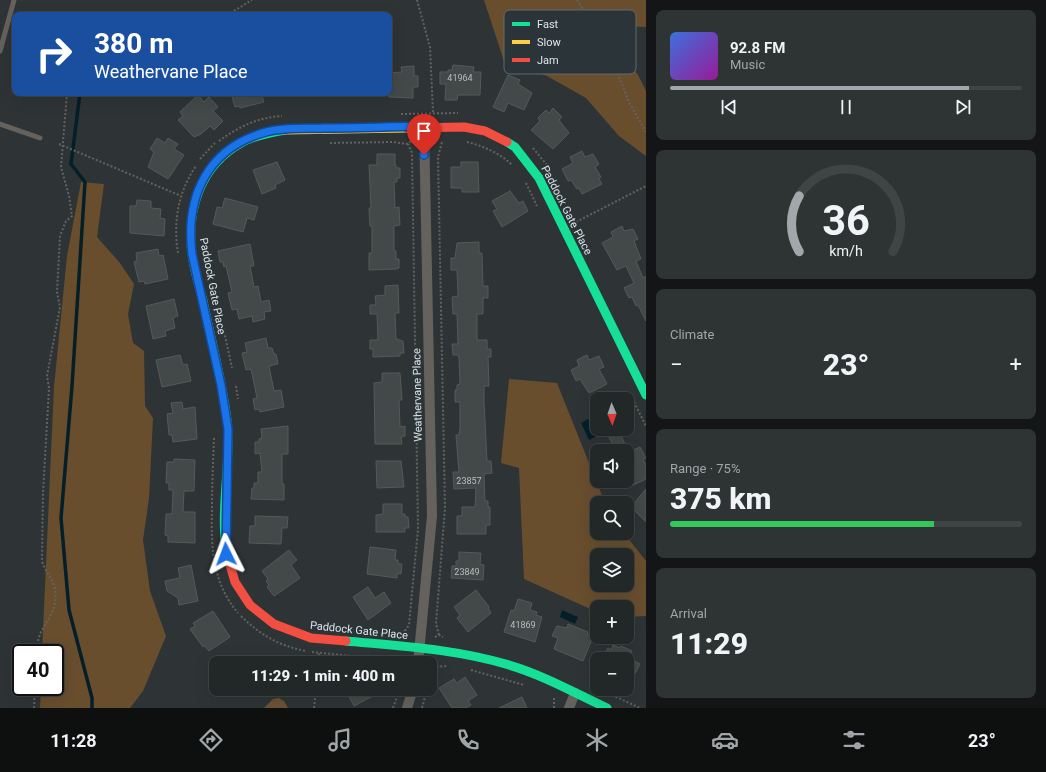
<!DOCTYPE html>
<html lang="en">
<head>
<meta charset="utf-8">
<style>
  :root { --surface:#222728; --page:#2e3334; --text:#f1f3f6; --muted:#a2a5a8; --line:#3f4445; --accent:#a1a7aa }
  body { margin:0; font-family:Roboto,sans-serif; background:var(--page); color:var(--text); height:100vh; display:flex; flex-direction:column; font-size:15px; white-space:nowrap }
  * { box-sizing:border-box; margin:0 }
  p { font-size:13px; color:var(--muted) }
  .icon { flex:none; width:22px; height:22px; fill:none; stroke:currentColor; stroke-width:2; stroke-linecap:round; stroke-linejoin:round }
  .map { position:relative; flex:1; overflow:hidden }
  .details { display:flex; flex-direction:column; gap:10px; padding:10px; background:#131516; width:400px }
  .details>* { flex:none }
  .hud { position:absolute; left:12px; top:12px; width:380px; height:84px; border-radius:8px; box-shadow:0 4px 16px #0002,0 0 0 1px var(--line); background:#1a4fa0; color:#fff; overflow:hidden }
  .needle { width:26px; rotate:178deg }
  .tools { position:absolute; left:590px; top:392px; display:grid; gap:8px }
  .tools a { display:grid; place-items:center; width:44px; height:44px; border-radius:8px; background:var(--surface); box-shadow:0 4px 16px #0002,0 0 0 1px var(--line); font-size:20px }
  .speed { position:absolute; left:12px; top:644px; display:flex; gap:8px; font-size:20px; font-weight:700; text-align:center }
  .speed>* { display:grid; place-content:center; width:52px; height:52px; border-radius:50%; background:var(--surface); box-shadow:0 4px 16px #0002,0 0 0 1px var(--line); line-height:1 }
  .speed .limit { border:2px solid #111; border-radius:6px; background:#fff; color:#111 }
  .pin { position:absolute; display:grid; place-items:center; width:34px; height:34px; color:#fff; margin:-41px -17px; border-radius:50% 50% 50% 0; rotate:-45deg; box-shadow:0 0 4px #0007 }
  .pin .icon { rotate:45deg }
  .me { position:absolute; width:44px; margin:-22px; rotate:357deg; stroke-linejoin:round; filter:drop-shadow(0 0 3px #0008) }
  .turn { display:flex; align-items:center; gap:14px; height:84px; padding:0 16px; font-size:18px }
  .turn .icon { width:52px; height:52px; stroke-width:2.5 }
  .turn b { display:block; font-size:28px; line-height:34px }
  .big { font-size:30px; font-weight:800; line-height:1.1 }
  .details .card { flex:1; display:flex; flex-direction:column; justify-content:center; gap:6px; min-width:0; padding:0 14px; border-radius:8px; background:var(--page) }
  .details .dial { align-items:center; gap:0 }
  .dial svg { height:104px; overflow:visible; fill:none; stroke:var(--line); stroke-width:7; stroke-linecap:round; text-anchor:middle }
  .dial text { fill:var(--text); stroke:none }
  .song { display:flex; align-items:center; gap:12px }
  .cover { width:48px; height:48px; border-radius:6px; background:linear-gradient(135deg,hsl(220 70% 55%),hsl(300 70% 35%)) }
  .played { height:4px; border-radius:2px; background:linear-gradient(90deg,var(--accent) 85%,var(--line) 85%) }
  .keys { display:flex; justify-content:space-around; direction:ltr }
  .heat { display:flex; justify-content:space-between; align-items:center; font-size:22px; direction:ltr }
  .charge { height:6px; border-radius:3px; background:linear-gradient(90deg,#34c759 75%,var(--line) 0) }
  .trip { position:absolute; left:209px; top:656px; width:228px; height:40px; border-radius:8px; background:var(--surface); box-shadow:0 4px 16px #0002,0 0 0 1px var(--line); font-weight:800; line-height:40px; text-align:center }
  .dock { display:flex; height:64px; justify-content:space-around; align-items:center; background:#0e1010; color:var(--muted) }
  .dock .icon { width:28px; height:28px }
  .dock .on { color:var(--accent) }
  .dock b { font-size:18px; color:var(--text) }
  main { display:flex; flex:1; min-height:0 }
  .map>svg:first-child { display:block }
  .green { fill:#6c5235 }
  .forest { fill:#694e2e; fill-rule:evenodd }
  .water { fill:#041f28 }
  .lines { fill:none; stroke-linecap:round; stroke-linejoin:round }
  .stream { stroke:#041f28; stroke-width:3.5 }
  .building { fill:#434849; stroke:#54595b }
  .path { stroke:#636260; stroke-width:2; stroke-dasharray:2 2; stroke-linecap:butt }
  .lane { stroke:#65625e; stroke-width:5 }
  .street { stroke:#65625e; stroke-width:10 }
  .fast { stroke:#16e098; stroke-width:9 }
  .slow { stroke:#ffcf43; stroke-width:9 }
  .jam { stroke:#f24e42; stroke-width:9 }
  .route-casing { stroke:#114b97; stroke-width:10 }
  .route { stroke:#1a73e8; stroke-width:7 }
  .labels { text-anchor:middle; stroke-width:4; stroke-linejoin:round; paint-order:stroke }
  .number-label { font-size:9px; fill:#b8bec0 }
  .street-label { font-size:11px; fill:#dfe5e8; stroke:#2b3539 }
  .key { fill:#2b3539; stroke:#616a6e; stroke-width:1 }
  .key-label { font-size:11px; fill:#dfe5e8 }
</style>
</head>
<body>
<main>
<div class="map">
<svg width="646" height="708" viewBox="0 0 646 708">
  <rect width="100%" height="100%" fill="#2e3436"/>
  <path class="green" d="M279 698 284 701 288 708H264L273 699Z"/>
  <path class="forest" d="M484 0H646V27L617 26 616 43 638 75 646 91V156L619 136 586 98 547 76 504 61Z
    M81 182 104 184 97 237 120 263 134 284 128 314 133 343 144 351 145 406 153 418 149 498 143 540 150 591 166 636 143 691 130 708H40L41 687H55V653H42L54 387 67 256Z
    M509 379 557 383 605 503H597V533H624L646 561V616L627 617V607H597V612L524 579 519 468 501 463ZM597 555H627V585H597Z"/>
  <path class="water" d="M588 419 597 436 589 440 581 423Z
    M562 610 578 617 575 624 560 617Z"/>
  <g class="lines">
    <path class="stream" d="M80 93 71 164 85 182 72 386 61 518 69 610 92 698V708"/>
  </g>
  <path class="building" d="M453 65 474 67 473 72H481L480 95H458L457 100H445L446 84H440V72H448V70H452Z
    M414 66V76H418V87H413V98L389 97V73L402 72 401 67Z
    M508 75 520 80 518 84 532 93 524 110 508 103 504 112 493 107Z
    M231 93H261L264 102 240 108 239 106 235 107Z
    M198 95 204 102 209 97 218 107 213 111 223 121 214 130 210 126 201 134 194 137 178 120 183 116 180 112Z
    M553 108 562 117 559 120 569 133 553 149 531 130 540 121 538 118 546 110 549 113Z
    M157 138 165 143 168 138 178 144 174 149 184 155 168 179 148 167 154 152 150 149Z
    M582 151 585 157 593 154 599 164 595 167 601 177 599 179 602 184 582 194 579 188 577 189 571 180 568 181 562 169 573 163 570 157Z
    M377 154H395V164L397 168H400V178H397V182H394L395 208 399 207 400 225 394 226V251H396V259H399V268L396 269 369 270V253H372V226H370L369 208H371L369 165H377Z
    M277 162 285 180 275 185 276 188 262 194 253 170Z
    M461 162H478L479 192H462V188H451V167H461Z
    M510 191 519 203 523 201 528 211 502 227 493 211 497 209 492 201Z
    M225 198 258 207 254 220 247 218 243 232 213 224 217 207 222 208Z
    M137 200 151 201V208L161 209 160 218 165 219 164 236 130 233V206H136Z
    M622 226 624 231 633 229 638 239 634 241 641 259 636 261 643 278 646 276V321L638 305 636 306 632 297 629 298 624 288 634 283 626 266 617 270 602 243 613 237 611 232Z
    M479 242V253H482L483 286H488V298H483V314H477V340H487V349H491V357H488L489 386H484V401L487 461H491L492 473 484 474 485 501H488V507H490V525H486V534H457V516H462V507H475L476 488 454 489 453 472H459L456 435H459L460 428V402H455V390H457V385L460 384 459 358 458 355H453L452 344H458L457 314H453L452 297 458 296 457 270H451V258H455L457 243Z
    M250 244 254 266H250L254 287 258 286 261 302 269 300 271 311 264 312 265 319 253 322 252 316 239 319 237 309 232 310 228 293 232 292 226 266 224 267 223 262H220L218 251Z
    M158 249 159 256 163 255 168 279 145 284 144 281 139 282 134 262 137 261 136 253Z
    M398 285 399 313H395L396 339 403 341 404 353H400V356L373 357V349H370V340H378L377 314H370V305H376L375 296 385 295V286Z
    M174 299 178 316 173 318 175 328 165 331 166 336 153 339 146 306Z
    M266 338 268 348H272L274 354H276L278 364 269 366 274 391 281 390 284 407 260 412 259 409 255 410 253 399 257 398 251 369 246 370 242 353 247 352 245 343Z
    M180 355 183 365 187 364 191 381 162 387 156 360Z
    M587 355 589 360 599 356 604 367 599 369 607 384 589 393 580 379 576 381 571 370 579 366 577 360Z
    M382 373H400L402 400H399L400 427 405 426V436L401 437 402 444H375L374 383 382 382Z
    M182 402 183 409 195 407 197 439 173 442 172 435H169L167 414 173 413 171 403Z
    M288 426V454H282V484H284V500L251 499 252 488H254V483H258V472H262L260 453 255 454V442H259V439L262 438 261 429Z
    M605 429H618L628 451H616Z
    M640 447 646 458 643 459 646 465V479L627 488V453Z
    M174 459 195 460 194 491H184L183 512H195V543L168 542V536L165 535 166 514H172L173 490H169V483H166L167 462H174Z
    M376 461H401L404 487 377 488Z
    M646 489V522L631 507Z
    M383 504H402V514H405V517H408L409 528H405V532H376V515L383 514Z
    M255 516 288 517 287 528H282L281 544 249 543 250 526H255Z
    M370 547 396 550 395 560H398V564H402L401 574 397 573V578L367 574Z
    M289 550 297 560 291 565 300 578 274 596 267 587 269 585 266 581 268 579 262 571Z
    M459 552 481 553 480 564 484 565 483 580 451 578 452 566H456V561H459Z
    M191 565 198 601 179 605 178 598 167 591 165 581 180 578 178 568Z
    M368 587 375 598 384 592 391 603 368 620 353 597Z
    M476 590 489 607 488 608 491 613 468 632 457 618 460 615 454 607Z
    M518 599 532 603 530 610 537 612 536 615 542 617 535 642 504 632 511 610 514 611Z
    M213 611 230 637 209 651 205 646 203 647 190 629 195 626 193 623Z
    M568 624 588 632 587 634 593 637 583 661 554 649 558 638 552 636 557 626 567 628Z
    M613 645 620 648 621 646 632 651 628 658 640 664 627 689V659H602L608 648 611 650Z
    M465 677 477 695 468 701 471 705 466 708H452L439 688 454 679 457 683Z
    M345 689H386L354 706Z
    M522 697 527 708H499Z"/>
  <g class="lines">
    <path class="path" d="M417 0 430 47 433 113
      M577 0 592 24 598 40 613 62 629 102 646 132
      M227 15 252 0
      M401 114 458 113
      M219 141C238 127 259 117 282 116
      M467 142C483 146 500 153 512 165
      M330 143 393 142 408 144 412 140
      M59 144 181 196
      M533 148 547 165
      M200 159 215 143
      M526 183 537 206
      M576 222 646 186
      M206 249 212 278
      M178 253C173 222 178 192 196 166
      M219 308 232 368
      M236 386 238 399
      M634 402 646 426
      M214 438C213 462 212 485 212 509 211 547 212 582 238 613
      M241 616C260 635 280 646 306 651
      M405 631 409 625 418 529 412 153 408 144
      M400 633 405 631 408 634
      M439 635 436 624 445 508 438 157 442 142
      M435 637 439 635 443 637
      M312 652 392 660 400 663
      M37 653C37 646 38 638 41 632 49 618 58 606 55 589 53 578 45 572 42 561L43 493 49 388 47 376 60 307 57 292 60 236 66 221 72 216 69 196 61 167 67 93
      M318 663 319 652
      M402 663 408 661
      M430 663 434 667 447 666
      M471 670 524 685
      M430 676 434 667
      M612 695 640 708
      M34 708 35 687
      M314 708 316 689
      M393 708 400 689
      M422 708 427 689
      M554 708V698"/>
    <path class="lane" d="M0 51 14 0
      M0 124 40 138"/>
    <path class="street" d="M418 663 432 516 424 126
      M407 708 413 689
      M569 708 575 693"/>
    <path class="fast" d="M507 142 515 147 539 178 646 395
      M228 558C218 518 232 463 227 420 222 380 211 340 203 301 199 286 194 270 192 254 186 210 201 165 241 143 254 135 270 133 284 130
      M346 641C400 646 456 649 509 665 543 675 575 693 607 708"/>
    <path class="slow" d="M284 130 407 128"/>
    <path class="jam" d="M407 128 464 127 485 131 507 142
      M228 558 235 582 250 605 274 624 311 638 346 641"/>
  </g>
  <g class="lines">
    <defs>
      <path id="route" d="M226 554 228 429 221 385 192 254C185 197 207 148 266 132 284 127 305 129 324 128 357 128 390 127 424 126V155"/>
    </defs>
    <use href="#route" class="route-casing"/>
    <use href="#route" class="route"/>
  </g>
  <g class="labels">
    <g class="number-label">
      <text x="460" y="81">41964</text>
      <text x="469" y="484">23857</text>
      <text x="467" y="575">23849</text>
      <text x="523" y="628">41869</text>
    </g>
    <g class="street-label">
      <text transform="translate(567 210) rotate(63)" y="4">Paddock Gate Place</text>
      <text transform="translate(213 286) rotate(79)" y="4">Paddock Gate Place</text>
      <text transform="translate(417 395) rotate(-91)" y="4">Weathervane Place</text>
      <text transform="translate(359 630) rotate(6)" y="4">Paddock Gate Place</text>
    </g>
  </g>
  <rect x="504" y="10" width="132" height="64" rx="6" class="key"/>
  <rect x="512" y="22" width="18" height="4" fill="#16e098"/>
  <rect x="512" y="40" width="18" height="4" fill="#ffcf43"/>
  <rect x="512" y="58" width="18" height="4" fill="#f24e42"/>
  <g class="key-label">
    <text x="537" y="28">Fast</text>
    <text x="537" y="46">Slow</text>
    <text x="537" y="64">Jam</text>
  </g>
</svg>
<div class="tools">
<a><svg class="needle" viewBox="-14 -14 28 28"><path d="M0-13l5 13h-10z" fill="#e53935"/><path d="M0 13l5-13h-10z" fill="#a2a5a8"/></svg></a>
<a><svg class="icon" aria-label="sound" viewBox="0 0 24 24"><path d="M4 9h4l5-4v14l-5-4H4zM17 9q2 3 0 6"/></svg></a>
<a><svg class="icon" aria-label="search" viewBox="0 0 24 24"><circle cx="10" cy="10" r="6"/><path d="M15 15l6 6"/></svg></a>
<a><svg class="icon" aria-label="layers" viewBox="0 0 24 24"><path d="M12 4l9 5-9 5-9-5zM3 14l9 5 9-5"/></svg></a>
<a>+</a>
<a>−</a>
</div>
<div class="speed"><div class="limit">40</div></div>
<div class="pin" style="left:424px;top:155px;background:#d93025"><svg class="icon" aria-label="arrive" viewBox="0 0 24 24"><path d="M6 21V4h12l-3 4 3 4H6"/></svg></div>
<svg class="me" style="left:226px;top:554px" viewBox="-20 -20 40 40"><path d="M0-17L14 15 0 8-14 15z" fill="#1a73e8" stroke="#fff" stroke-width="4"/></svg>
<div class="trip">11:29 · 1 min · 400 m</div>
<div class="hud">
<div class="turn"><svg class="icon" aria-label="right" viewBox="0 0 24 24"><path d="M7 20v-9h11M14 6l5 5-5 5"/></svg><div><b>380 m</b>Weathervane Place</div></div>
</div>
</div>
<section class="details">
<div class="card">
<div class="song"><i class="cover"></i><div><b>92.8 FM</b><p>Music</p></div></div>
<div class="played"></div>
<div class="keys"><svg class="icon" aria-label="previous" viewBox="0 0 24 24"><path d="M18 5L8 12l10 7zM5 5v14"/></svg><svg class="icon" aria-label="pause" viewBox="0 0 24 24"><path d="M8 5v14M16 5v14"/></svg><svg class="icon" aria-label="next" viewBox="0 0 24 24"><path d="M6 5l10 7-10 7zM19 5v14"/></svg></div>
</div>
<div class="card dial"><svg viewBox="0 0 100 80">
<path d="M14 69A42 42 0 1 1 86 69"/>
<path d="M14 69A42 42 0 0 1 14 26" stroke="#a1a7aa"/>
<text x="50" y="56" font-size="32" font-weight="700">36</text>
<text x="50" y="72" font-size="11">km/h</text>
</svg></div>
<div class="card"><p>Climate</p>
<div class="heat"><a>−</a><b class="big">23°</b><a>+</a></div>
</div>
<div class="card"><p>Range · 75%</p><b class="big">375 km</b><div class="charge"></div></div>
<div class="card"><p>Arrival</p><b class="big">11:29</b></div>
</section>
</main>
<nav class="dock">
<b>11:28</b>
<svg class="icon on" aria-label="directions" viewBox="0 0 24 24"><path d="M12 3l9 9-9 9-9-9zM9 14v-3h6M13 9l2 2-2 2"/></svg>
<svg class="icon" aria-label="music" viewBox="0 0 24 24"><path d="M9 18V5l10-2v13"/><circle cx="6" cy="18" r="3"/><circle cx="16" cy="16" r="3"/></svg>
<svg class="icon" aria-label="phone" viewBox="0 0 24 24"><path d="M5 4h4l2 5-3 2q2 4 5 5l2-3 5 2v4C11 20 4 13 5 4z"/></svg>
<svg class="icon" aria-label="climate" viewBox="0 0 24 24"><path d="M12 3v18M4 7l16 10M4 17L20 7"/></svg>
<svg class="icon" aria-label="car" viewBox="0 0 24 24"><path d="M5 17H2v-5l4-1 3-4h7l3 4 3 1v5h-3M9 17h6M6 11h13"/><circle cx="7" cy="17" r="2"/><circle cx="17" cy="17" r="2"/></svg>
<svg class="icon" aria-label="filters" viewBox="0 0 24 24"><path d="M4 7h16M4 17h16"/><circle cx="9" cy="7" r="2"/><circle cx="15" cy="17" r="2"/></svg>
<b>23°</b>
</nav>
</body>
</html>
